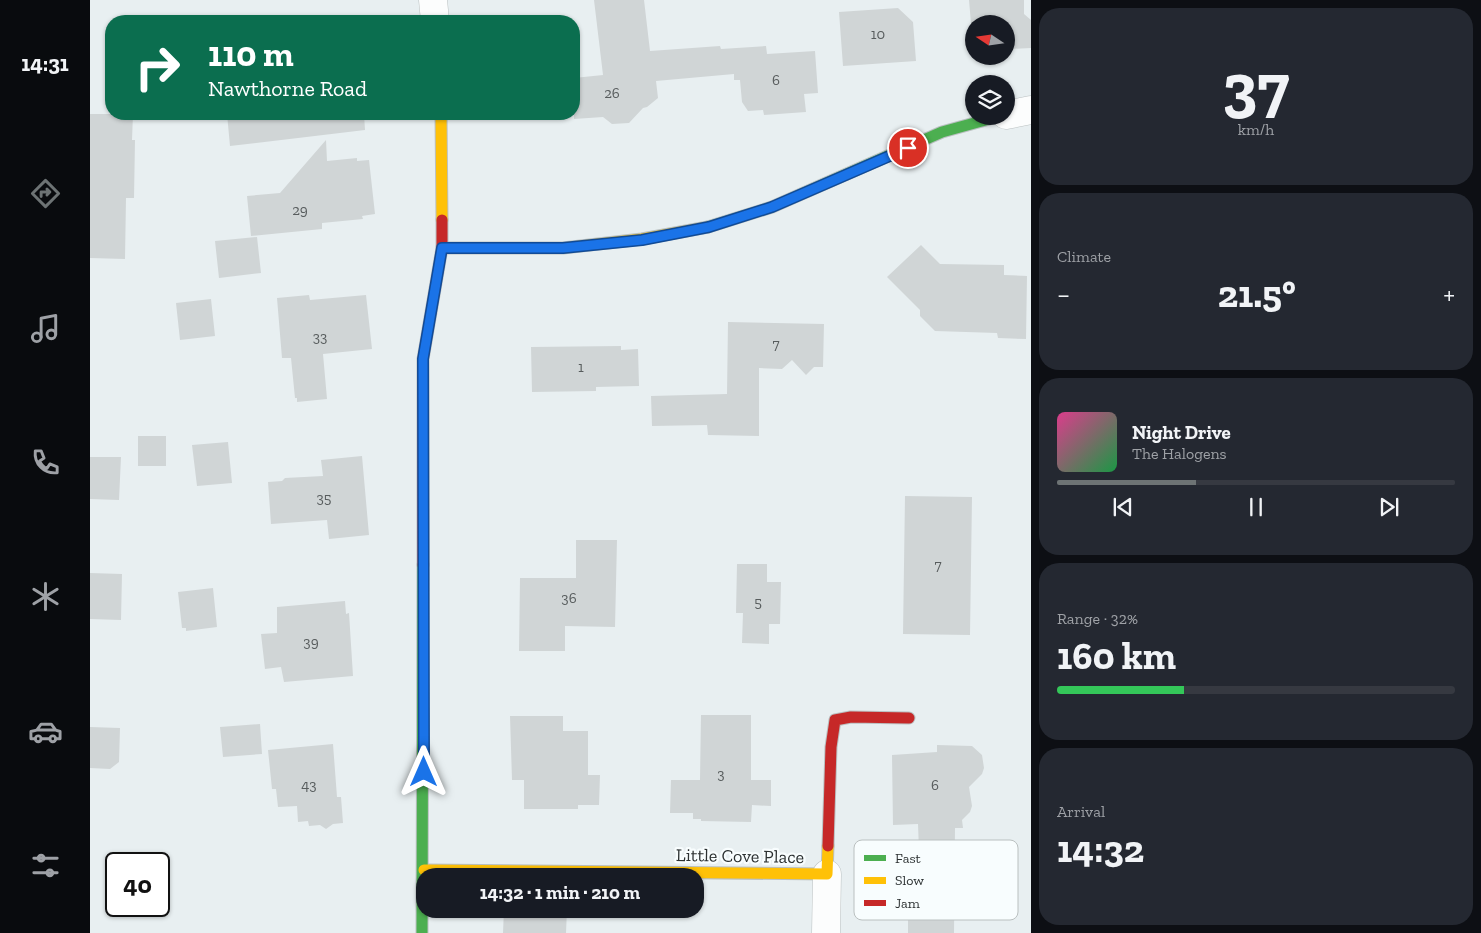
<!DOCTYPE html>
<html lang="en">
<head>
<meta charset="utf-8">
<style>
  :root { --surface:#171b24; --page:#242831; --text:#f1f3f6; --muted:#9ea1a6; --line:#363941; --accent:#6d7374 }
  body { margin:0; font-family:"Zilla Slab",serif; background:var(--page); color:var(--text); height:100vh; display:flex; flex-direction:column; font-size:19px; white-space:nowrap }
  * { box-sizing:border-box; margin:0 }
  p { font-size:16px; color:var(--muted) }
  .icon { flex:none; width:28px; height:28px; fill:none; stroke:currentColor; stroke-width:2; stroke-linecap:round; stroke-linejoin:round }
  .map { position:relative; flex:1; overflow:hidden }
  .details { display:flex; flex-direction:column; gap:8px; padding:8px; background:#0d0f14; width:450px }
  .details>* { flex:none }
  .banner { position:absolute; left:15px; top:15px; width:475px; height:105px; border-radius:20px; box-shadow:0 1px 4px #0004; background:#0b6e4f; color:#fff; overflow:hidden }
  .needle { width:32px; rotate:283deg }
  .controls { position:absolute; left:875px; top:15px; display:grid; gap:10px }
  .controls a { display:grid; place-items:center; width:50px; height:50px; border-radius:50%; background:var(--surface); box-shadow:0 1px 4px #0004; font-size:25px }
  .speed { position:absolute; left:15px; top:852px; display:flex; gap:10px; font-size:25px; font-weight:700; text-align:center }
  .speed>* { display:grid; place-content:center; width:65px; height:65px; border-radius:50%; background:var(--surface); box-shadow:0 1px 4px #0004; line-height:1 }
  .speed .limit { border:2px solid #111; border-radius:8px; background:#fff; color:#111 }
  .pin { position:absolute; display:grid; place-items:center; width:42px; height:42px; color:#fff; margin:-21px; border:2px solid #fff; border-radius:50%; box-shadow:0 1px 5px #0007 }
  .me { position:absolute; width:55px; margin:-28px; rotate:0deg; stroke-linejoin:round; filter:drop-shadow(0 0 4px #0008) }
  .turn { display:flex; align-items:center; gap:18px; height:105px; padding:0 20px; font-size:22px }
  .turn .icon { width:65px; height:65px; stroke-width:2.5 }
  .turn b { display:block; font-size:35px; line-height:42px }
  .big { font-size:38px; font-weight:700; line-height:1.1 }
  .details .card { flex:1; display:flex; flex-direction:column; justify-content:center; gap:8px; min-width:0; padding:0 18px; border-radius:20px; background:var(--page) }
  .details .dial { align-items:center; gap:0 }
  .dial b { font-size:65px; line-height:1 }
  .song { display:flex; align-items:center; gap:15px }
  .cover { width:60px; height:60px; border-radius:8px; background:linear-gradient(135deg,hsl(330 70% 55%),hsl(140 70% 35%)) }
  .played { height:5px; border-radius:2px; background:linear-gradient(90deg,var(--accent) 35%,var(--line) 35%) }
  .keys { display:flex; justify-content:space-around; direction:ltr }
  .heat { display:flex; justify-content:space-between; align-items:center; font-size:28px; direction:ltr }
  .charge { height:8px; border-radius:4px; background:linear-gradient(90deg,#34c759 32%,var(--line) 0) }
  .trip { position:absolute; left:326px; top:868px; width:288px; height:50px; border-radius:20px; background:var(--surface); box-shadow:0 1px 4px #0004; font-weight:700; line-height:50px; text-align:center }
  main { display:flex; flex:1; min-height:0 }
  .tabs { display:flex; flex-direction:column; width:90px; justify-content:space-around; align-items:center; background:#090b0e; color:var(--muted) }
  .tabs .icon { width:35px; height:35px }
  .tabs .current { color:var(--accent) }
  .tabs b { font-size:22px; color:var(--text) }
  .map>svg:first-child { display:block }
  .building { fill:#d0d5d6 }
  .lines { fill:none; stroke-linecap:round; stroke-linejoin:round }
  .street-casing { stroke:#bac0c1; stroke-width:29 }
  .fast-casing { stroke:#bac0c1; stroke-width:13 }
  .slow-casing { stroke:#bac0c1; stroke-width:13 }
  .jam-casing { stroke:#bac0c1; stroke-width:13 }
  .street { stroke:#fcfdfd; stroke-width:28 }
  .fast { stroke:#4caf50; stroke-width:11 }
  .slow { stroke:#ffc107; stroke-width:11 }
  .jam { stroke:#c62828; stroke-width:11 }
  .route-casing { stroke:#114b97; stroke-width:12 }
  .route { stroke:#1a73e8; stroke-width:9 }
  .labels { text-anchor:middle; stroke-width:4.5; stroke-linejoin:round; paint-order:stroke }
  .number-label { font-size:15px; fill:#575c5d }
  .street-label { font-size:18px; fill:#2b3031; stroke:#f8fdfe }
  .key { fill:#f8fdfe; stroke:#bac0c0; stroke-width:1 }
  .key-label { font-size:14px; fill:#2b3031 }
</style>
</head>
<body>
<main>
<nav class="tabs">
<b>14:31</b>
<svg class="icon current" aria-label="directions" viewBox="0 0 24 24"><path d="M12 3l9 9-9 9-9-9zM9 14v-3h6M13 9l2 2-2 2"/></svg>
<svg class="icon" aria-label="music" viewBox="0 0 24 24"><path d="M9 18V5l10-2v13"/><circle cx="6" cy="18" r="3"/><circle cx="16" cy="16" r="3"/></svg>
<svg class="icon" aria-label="phone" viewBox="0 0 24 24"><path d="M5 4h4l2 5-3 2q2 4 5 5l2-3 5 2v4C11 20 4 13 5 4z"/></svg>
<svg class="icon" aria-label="climate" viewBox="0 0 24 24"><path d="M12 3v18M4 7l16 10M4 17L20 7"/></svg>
<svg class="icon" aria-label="car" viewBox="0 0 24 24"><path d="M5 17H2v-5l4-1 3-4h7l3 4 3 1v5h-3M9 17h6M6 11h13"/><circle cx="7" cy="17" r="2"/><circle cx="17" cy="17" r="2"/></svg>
<svg class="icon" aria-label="filters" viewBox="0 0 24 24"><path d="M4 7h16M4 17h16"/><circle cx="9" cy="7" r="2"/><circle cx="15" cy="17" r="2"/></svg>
</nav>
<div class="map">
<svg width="941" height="933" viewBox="0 0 941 933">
  <rect width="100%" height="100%" fill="#e8eff1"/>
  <path class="building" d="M504 0H554L560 51 630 46 631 49 676 46 677 54 725 51 728 93 714 94 716 112 674 115 673 110 658 111 652 102 650 80H644V74L566 81 568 98 557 107 553 108 539 123 522 124 513 117 484 119V78L513 75Z
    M879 0H934V14L941 20V48L920 49 916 46V24H884L882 35Z
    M808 8 823 22 826 61 753 66 749 12Z
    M0 114H43L42 140H45L44 198H36L35 259 0 258Z
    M137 114H274L275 130 140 146Z
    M236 140 237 161 267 158V161L279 160 285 214 272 216 273 219 232 223V229L161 236 157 196 190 193Z
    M167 237 171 273 129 278 125 241Z
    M831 245 850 264 914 265V275L937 276 936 339 908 338 907 333 845 331 830 316V310L797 277Z
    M219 295 220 300 276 295 282 349 233 354 237 399 207 402V398H205L201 358H192L187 298Z
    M121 299 125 336 90 340 86 303Z
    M638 322 734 324 733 367H724L716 375 702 360 692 369 669 368V436L618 435 617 425 562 426 561 396 637 394Z
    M531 346V350L548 349 549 386 506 387V391L442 392 441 347Z
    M48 436H76V466H48Z
    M138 442 142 483 107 486 102 445Z
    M272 456 279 535 239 539 237 520 181 524 178 482 192 481 195 478 233 476 231 460Z
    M0 457H31L29 500 0 499Z
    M815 496 882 497 880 635 813 634Z
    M486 540H527L525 627 475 626V651H429L430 578H486Z
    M647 564H677V582H691L690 624H679V644L652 643 653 613H646Z
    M0 573 32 574 31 620 0 619Z
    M123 588 127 627 96 631V628H92L88 592Z
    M255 601 256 614 259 613 263 676 194 682 191 667 175 669 171 634 187 633V607Z
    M611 715H661V780H681V806L662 805 661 822 611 821V819H603V813H580L581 780H610Z
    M420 716H473V731H498V775H510L509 805H488V809H434V780H422Z
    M170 724 172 754 133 757 130 727Z
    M0 727 30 728 29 762 20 769 0 768Z
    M243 744 247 797H251L253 823 243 824 236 829 230 825 219 826 218 821 208 822 207 806 188 807 186 789H182L178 750Z
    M847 745 882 746 892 755 894 768 892 774 879 787 882 806 880 812 872 820 873 828H865L864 933H818V903H831L828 824 803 825 802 755 847 752Z
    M414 909H477L476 933H413Z"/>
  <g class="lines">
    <defs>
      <path id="street" d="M343 0 345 21
        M916 115 941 110
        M736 933 737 874"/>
      <path id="fast" d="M618 227 682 207 852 132 910 116
        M332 933 333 565"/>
      <path id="slow" d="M351 114 352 220
        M352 248H473L552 239 618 227
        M334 870 737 874 738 846"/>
      <path id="jam" d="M333 565V359L352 248V220
        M738 846 741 747 745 720 761 717 819 718"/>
    </defs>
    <use href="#street" class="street-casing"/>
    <use href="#fast" class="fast-casing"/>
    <use href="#slow" class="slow-casing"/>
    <use href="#jam" class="jam-casing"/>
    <use href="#street" class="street"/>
    <use href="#fast" class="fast"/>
    <use href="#slow" class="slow"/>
    <use href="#jam" class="jam"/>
  </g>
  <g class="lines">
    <defs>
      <path id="route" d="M334 772 333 359 352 248H473L552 240 619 227 682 207 818 148"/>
    </defs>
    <use href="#route" class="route-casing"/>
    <use href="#route" class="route"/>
  </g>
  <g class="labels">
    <g class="number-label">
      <text x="788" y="39">10</text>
      <text x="686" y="85">6</text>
      <text x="522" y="98">26</text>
      <text x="210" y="215">29</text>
      <text x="230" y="342">33</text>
      <text x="686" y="349">7</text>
      <text x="491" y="372">1</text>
      <text x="234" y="503">35</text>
      <text x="848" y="570">7</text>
      <text x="479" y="603">36</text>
      <text x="668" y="607">5</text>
      <text x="221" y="647">39</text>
      <text x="631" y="779">3</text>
      <text x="219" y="790">43</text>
      <text x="845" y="790">6</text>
    </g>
    <g class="street-label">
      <text transform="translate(650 856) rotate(1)" y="6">Little Cove Place</text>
    </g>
  </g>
  <rect x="764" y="840" width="164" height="80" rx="8" class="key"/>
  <rect x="774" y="855" width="22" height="6" fill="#4caf50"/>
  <rect x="774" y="877" width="22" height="7" fill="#ffc107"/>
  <rect x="774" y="900" width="22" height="6" fill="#c62828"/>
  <g class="key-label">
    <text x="805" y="863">Fast</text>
    <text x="805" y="885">Slow</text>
    <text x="805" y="908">Jam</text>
  </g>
</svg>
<div class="controls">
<a><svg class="needle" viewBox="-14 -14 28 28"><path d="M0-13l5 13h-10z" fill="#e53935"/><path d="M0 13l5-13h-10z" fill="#9ea1a6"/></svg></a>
<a><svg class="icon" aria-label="layers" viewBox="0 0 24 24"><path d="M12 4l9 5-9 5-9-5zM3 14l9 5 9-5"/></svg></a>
</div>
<div class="speed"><div class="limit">40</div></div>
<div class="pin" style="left:818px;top:148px;background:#d93025"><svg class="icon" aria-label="arrive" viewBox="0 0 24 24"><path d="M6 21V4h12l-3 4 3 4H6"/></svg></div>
<svg class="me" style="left:334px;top:772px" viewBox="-20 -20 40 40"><path d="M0-17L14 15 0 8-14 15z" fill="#1a73e8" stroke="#fff" stroke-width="4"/></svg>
<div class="trip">14:32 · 1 min · 210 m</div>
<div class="banner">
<div class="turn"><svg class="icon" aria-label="right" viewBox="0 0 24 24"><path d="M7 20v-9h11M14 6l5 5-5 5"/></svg><div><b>110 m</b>Nawthorne Road</div></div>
</div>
</div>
<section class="details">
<div class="card dial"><b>37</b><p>km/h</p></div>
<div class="card"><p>Climate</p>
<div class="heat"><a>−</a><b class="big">21.5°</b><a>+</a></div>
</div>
<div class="card">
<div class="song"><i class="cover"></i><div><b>Night Drive</b><p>The Halogens</p></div></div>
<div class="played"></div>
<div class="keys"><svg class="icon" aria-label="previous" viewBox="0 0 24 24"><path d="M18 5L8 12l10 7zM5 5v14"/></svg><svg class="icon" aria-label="pause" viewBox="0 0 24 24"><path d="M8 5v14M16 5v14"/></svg><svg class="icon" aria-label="next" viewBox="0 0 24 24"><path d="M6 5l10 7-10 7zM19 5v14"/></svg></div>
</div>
<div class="card"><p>Range · 32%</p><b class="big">160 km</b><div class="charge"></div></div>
<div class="card"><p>Arrival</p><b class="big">14:32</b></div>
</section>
</main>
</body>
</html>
